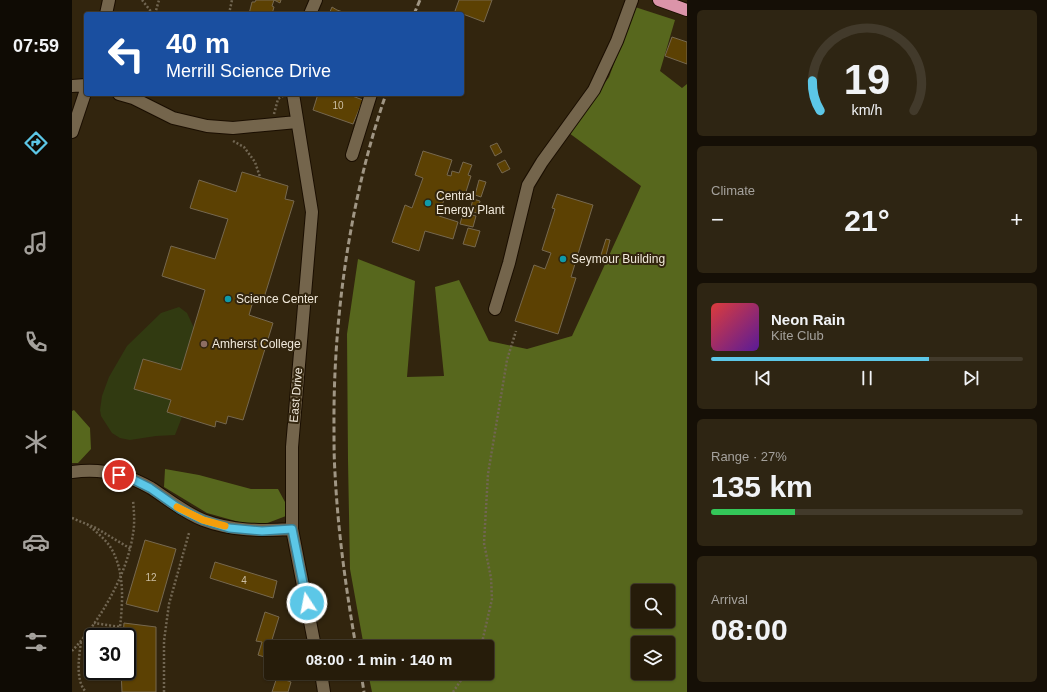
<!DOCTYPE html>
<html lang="en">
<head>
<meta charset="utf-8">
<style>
  :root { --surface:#261c0a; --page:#2e2513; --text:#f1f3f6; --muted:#a4a19c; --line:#423a2b; --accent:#5cc7e7 }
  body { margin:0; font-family:Arial,sans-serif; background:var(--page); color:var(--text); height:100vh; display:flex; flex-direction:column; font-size:15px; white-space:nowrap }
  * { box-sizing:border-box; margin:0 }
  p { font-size:13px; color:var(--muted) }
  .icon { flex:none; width:22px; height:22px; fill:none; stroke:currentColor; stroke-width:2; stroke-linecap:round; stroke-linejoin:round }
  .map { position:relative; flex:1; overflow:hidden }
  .details { display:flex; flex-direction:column; gap:10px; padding:10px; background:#150f06; width:360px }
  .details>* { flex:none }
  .banner { position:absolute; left:12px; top:12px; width:380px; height:84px; border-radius:4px; box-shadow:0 1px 3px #0004,0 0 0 1px var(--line); background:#1a4fa0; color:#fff; overflow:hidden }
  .tools { position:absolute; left:559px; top:584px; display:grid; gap:8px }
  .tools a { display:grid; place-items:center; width:44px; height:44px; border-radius:4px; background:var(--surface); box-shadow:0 1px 3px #0004,0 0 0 1px var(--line); font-size:20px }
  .speed { position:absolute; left:12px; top:628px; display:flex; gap:8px; font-size:20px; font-weight:700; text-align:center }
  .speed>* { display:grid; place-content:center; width:52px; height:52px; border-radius:50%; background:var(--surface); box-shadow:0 1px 3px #0004,0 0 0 1px var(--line); line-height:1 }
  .speed .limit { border:2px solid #111; border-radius:6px; background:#fff; color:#111 }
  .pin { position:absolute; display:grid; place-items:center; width:34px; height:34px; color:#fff; margin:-17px; border:2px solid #fff; border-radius:50%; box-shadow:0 1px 4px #0007 }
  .me { position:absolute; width:44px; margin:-22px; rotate:349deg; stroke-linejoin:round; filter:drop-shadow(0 0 3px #0008) }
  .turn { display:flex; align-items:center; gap:14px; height:84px; padding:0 16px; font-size:18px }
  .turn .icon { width:52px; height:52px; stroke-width:2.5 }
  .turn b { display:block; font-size:28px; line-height:34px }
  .big { font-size:30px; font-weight:800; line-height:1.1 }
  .details .tile { flex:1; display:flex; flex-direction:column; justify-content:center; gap:6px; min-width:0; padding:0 14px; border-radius:6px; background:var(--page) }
  .details .dial { align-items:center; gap:0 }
  .dial svg { height:104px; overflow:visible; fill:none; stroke:var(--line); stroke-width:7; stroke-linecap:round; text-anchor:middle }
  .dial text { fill:var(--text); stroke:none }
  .song { display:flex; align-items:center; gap:12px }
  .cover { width:48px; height:48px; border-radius:6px; background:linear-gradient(135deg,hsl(0 70% 55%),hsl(270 70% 35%)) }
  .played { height:4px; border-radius:2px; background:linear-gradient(90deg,var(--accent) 70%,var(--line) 70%) }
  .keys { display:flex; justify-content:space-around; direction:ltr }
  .heat { display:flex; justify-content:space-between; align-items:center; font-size:22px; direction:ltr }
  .charge { height:6px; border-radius:3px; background:linear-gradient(90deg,#34c759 27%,var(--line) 0) }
  .trip { position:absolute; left:192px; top:640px; width:230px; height:40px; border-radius:4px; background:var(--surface); box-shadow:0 1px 3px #0004,0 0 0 1px var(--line); font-weight:800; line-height:40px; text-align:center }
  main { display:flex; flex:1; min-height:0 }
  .tab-bar { display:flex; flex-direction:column; width:72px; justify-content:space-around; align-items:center; background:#0f0b04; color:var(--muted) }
  .tab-bar .icon { width:28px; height:28px }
  .tab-bar .on { color:var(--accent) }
  .tab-bar b { font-size:18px; color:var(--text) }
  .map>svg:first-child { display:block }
  .green { fill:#313a11 }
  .forest { fill:#57671d; fill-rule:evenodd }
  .building { fill:#5c4103; stroke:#76684f }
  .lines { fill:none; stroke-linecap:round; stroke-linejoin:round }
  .minor-casing { stroke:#1a0e00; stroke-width:14 }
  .highway-casing { stroke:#1a0e00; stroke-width:14 }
  .path { stroke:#716652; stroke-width:2.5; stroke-dasharray:2 2; stroke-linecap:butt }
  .minor { stroke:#74654c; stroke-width:12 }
  .highway { stroke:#db94a9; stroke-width:12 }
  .rail { stroke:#a09684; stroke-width:3; stroke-dasharray:6 3; stroke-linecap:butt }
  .route-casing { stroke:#3c8196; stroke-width:10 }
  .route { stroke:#5cc7e7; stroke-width:7 }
  .slow { stroke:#f59e0b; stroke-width:7 }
  .culture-dot { fill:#0f9aa8; stroke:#32250e; stroke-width:1.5 }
  .education-dot { fill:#8d6e63; stroke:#32250e; stroke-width:1.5 }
  .labels { text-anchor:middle; stroke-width:4; stroke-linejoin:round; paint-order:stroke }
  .number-label { font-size:10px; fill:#ccbfa5 }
  .poi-label { font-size:12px; fill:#f1e9db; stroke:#32250e; text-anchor:start }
  .street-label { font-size:12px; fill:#f1e9db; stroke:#32250e }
</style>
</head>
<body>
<main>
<nav class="tab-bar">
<b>07:59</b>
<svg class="icon on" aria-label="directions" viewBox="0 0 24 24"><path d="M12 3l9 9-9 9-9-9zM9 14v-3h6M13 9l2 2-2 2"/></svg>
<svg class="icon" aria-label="music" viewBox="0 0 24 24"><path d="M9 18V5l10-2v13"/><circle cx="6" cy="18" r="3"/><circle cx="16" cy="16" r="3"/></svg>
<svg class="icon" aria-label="phone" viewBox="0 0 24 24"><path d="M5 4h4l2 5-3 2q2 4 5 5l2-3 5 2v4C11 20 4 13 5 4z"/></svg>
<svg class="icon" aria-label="climate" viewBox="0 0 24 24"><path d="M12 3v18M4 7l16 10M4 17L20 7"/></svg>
<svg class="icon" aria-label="car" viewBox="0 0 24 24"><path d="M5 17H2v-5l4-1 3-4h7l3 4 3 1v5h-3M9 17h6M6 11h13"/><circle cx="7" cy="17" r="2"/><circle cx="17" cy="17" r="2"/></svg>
<svg class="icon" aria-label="filters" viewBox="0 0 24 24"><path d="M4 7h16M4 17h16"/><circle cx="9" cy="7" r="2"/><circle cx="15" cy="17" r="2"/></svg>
</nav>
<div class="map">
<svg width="615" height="692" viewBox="0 0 615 692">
  <rect width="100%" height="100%" fill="#32250e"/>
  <path class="green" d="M107 307 115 313 122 328 109 370 71 359 62 388 99 400 96 412 110 417 103 435 84 436 58 440 48 438 40 433 29 416 28 410 30 396 37 377 55 346 89 313Z"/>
  <path class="forest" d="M563 7 603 20 588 71 610 88 615 84V692H300L296 673H415V647H292L278 569 276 460 275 334 286 259 343 281 335 377 372 376 363 287 387 280 417 341 455 349 500 336 569 186 497 133 537 77ZM566 591H596V621H566ZM566 643H596V673H566Z
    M2 410 18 428 19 449 6 463H0V411Z
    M93 469 127 475 179 489H206L213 502 214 516 185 527 135 513 92 487Z"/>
  <path class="building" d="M184 0H209L208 3 202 0 200 6 202 7 200 14H177L180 2H183Z
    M387 0H420L412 22 383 11Z
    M260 7 265 10 277 14H257Z
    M600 37 615 42V64L593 56Z
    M246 94H275L291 100 281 124 241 110Z
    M425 143 430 152 423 156 418 146Z
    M351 151 380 160 375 175 379 176 380 171 387 173 391 162 400 165 396 175 399 176 391 201 373 196 367 216 386 222 381 239 353 231 347 251 320 242 333 205 340 208 351 178 343 175Z
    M433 160 438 169 430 173 425 164Z
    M170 172 216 186 213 199 222 201 191 301 182 298 177 315 201 323 171 420 156 416 154 424 144 421 143 427 95 412 99 400 62 389 71 359 109 370 133 290 90 276 99 246 143 259 156 219 118 208 127 180 164 192Z
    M407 180 414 182 409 197 403 195Z
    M485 194 521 205 499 277 504 278 486 334 443 321 462 265 473 269 479 253 470 250 483 209 480 208Z
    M401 199 408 201 405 213 398 211Z
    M391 213 404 216 401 227 388 224Z
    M396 228 408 231 403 247 391 244Z
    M534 239 538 240 532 263 527 261Z
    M73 540 104 549 86 612 54 604Z
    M143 562 205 581 201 598 138 578Z
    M193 612 207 617 199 643 206 646 205 647H199V659L186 655 190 642 184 641Z
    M52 623 84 627V692H50L49 671H55V637H51Z
    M205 677 219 682 216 692H200Z"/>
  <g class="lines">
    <defs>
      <path id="minor" d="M34 14 37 0
        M238 14 244 0
        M0 86 14 85
        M47 94 61 98 101 118 135 126 161 128 225 122
        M221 94 240 212 220 447V529L243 647
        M0 132 14 90
        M280 155 299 94
        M423 309 437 263 456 185 470 162 522 90 545 41 560 0
        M0 472C27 468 55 474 79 488 96 499 111 512 131 520 160 531 189 531 220 529
        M249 673 252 692"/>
      <path id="highway" d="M587 0 615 10"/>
    </defs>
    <use href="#minor" class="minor-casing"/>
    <use href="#highway" class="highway-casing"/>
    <path class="path" d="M70 0 81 14
      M83 14 87 0
      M157 14 160 0
      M202 114 206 99 211 96
      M161 141 172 147 183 162 188 177
      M0 518 24 528 59 549
      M15 524C22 530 31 537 37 545 53 568 51 601 48 627L22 623
      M9 642C7 656 3 681 14 692
      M409 647 420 599 419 578 412 543 416 474 435 360 444 331
      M0 651C28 621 55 575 61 534 63 523 62 512 61 500
      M92 692V641L97 604 117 533
      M381 692 394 673"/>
    <use href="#minor" class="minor"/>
    <use href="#highway" class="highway"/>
    <path class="rail" d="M342 14 348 0
      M284 647C274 589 266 532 263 473 262 458 262 443 262 428 261 318 278 198 314 94
      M289 673 292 692"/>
  </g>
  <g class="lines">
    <defs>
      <path id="route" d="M47 475 58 478 78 488 108 509 131 520 157 528 190 531 220 529 235 603"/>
    </defs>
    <use href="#route" class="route-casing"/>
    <use href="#route" class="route"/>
    <path class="slow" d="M105 507 131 520 153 526"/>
  </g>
  <g class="culture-dot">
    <circle cx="356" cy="203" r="4"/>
    <circle cx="491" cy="259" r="4"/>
    <circle cx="156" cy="299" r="4"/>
  </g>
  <circle class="education-dot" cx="132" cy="344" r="4"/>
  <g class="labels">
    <g class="number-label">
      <text x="266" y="109">10</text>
      <text x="79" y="581">12</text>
      <text x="172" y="584">4</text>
    </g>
    <g class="poi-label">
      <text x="364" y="200">Central<tspan x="364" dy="14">Energy Plant</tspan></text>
      <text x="499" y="263">Seymour Building</text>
      <text x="164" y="303">Science Center</text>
      <text x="140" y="348">Amherst College</text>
    </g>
    <g class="street-label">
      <text transform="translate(224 395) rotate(-85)" y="4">East Drive</text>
    </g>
  </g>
</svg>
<div class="tools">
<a><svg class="icon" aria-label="search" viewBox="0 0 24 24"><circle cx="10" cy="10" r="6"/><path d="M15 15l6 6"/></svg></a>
<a><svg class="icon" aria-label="layers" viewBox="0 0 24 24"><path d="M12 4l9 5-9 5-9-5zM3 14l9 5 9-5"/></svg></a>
</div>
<div class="speed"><div class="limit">30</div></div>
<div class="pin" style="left:47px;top:475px;background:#d93025"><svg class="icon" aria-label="arrive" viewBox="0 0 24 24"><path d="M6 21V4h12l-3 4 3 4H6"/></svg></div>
<svg class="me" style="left:235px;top:603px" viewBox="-20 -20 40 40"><circle r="17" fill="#5cc7e7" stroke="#fff" stroke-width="3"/><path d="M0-11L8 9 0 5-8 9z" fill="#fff"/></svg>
<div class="trip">08:00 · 1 min · 140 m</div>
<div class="banner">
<div class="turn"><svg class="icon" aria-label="left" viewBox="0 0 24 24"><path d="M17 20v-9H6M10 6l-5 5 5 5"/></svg><div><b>40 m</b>Merrill Science Drive</div></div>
</div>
</div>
<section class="details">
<div class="tile dial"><svg viewBox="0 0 100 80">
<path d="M14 69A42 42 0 1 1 86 69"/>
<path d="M14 69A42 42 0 0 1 8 46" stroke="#5cc7e7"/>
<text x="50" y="56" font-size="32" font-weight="700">19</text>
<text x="50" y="72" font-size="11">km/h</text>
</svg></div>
<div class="tile"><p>Climate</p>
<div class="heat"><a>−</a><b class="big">21°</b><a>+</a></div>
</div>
<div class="tile">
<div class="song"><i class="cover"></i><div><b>Neon Rain</b><p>Kite Club</p></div></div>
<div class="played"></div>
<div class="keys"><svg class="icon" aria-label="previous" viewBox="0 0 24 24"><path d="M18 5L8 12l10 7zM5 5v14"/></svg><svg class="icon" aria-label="pause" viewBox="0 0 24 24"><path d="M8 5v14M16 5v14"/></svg><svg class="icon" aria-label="next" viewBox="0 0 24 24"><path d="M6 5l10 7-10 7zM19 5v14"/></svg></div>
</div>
<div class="tile"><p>Range · 27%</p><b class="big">135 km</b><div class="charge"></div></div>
<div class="tile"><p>Arrival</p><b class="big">08:00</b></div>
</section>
</main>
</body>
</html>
